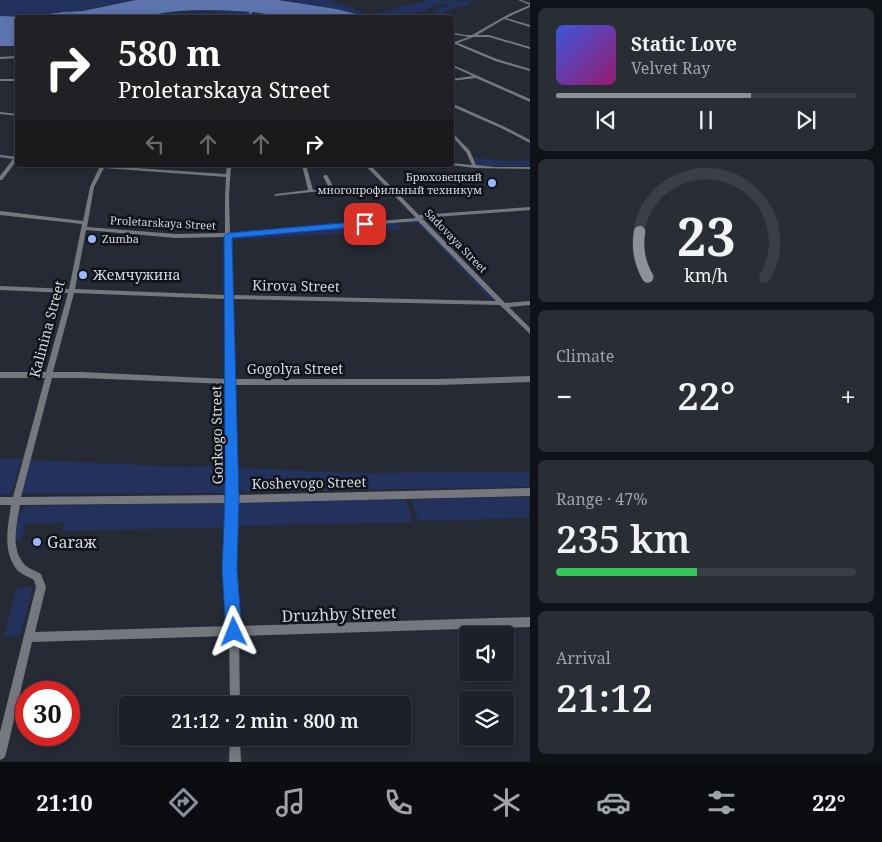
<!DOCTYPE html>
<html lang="en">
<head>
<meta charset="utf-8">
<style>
  :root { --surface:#1c2028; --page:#292d34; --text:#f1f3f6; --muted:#a0a3a8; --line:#3a3e45; --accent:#8c9099 }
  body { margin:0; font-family:"Noto Serif",serif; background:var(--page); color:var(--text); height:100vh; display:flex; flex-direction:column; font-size:19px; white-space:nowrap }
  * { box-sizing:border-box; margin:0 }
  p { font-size:16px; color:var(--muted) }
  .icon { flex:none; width:28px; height:28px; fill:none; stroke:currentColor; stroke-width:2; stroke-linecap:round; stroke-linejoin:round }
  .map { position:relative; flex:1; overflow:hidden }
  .panel { display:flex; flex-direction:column; gap:8px; padding:8px; background:#0f1216; width:352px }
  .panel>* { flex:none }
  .hud { position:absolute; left:15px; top:15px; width:439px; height:152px; border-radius:5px; box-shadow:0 2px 8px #0003,0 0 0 1px var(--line); background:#202124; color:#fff; overflow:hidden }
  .tools { position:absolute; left:459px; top:626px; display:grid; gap:10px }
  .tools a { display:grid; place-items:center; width:55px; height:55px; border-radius:5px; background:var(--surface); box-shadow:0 2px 8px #0003,0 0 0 1px var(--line); font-size:25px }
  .speed { position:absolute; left:15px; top:681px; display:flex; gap:10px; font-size:25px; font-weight:700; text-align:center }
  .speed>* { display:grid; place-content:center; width:65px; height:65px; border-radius:50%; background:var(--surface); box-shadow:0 2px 8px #0003,0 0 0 1px var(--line); line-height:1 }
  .speed .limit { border:8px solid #d22; background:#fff; color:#111 }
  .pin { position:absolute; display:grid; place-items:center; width:42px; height:42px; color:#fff; margin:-21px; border-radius:10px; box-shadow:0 2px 8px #0006 }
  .me { position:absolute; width:55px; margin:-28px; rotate:358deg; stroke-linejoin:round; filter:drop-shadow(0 0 4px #0008) }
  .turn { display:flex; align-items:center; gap:18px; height:105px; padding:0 20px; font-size:22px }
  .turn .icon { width:65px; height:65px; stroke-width:2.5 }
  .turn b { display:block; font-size:35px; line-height:42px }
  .lanes { display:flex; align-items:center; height:48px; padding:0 20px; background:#0003; justify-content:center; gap:25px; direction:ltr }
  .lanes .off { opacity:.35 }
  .big { font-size:38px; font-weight:600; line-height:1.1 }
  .panel .widget { flex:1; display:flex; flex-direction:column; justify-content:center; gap:8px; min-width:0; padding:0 18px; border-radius:8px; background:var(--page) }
  .panel .dial { align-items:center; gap:0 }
  .dial svg { height:130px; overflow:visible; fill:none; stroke:var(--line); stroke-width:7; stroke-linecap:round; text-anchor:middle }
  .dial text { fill:var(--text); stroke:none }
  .song { display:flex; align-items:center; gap:15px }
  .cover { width:60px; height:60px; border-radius:8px; background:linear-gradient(135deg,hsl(230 70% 55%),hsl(320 70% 35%)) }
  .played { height:5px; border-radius:2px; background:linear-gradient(90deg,var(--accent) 65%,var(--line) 65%) }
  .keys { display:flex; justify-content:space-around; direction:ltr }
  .heat { display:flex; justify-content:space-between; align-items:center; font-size:28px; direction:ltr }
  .charge { height:8px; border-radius:4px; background:linear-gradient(90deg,#34c759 47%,var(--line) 0) }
  .trip { position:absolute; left:119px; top:696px; width:292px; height:50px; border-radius:5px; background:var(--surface); box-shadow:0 2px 8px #0003,0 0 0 1px var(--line); font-weight:600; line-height:50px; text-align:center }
  .dock { display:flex; height:80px; justify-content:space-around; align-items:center; background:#0b0d10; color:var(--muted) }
  .dock .icon { width:35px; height:35px }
  .dock .active { color:var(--accent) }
  .dock b { font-size:22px; color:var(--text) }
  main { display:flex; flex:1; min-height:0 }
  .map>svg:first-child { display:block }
  .green { fill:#23325c }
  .water { fill:#5e74ad }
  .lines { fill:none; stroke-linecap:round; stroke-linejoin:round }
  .minor { fill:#75787e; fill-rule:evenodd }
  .route { fill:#1a73e8; stroke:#114b97 }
  .poi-dot { fill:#99b5fd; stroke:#101318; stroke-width:2 }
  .labels { text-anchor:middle; stroke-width:5; stroke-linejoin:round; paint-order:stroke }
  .far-poi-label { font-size:11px; fill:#d4d7df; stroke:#101318; text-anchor:end }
  .far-street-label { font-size:11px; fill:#d4d7df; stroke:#101318 }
  .poi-label { font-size:14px; fill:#d4d7df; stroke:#101318; text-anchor:start }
  .street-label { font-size:14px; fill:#d4d7df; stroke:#101318 }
  .near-poi-label { font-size:16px; fill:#d4d7df; stroke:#101318; text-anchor:start }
  .near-street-label { font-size:16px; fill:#d4d7df; stroke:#101318 }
</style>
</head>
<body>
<main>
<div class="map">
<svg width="530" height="762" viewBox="0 0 530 762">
  <rect width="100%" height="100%" fill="#252a35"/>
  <path class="green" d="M0 0H136L83 11 63 12 27 18 0 16Z
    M278 0H330L371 15 429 0 476 1 467 5 468 6 454 8 435 17 429 15 442 7 450 6 448 3 434 5 427 10 404 17H406L359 18 336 9Z
    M237 11 250 12 251 17 182 15 144 18 161 13Z
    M474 158 509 161 529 160V166H477Z
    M420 220 495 299 491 300 418 223 406 224 405 221Z
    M397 222 401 230 230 240V236Z
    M22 458 11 494 0 495V459Z
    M30 460 186 467 228 465V489L224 493 21 494Z
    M238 468 352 473 529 472V487L244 492 238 484Z
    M529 497V518L418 521 412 499Z
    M406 499 413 522 235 526 237 503Z
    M228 503 226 527 63 531 64 523 26 524 21 541 15 540C16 527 15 513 27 506Z
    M17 587H33L20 636 4 637Z"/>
  <path class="water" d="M136 0H278L336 9 356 14 359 17 295 18 252 12 251 17 249 12C222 10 169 8 144 18L27 17 63 12 83 11Z
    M0 16 25 17 18 18 17 46H0Z"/>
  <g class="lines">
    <path class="minor" d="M518 0H521L530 3V5Z
      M530 5V7L506 18 530 25V27L504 19 477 35H489L530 47V49L489 37H473L458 43 497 59 530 69V71L495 61 455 44 451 45V43L469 37 451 34V32L465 35H472L509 14Z
      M18 56V58L0 59V57Z
      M451 64 530 99V102L476 78 451 81V79L473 76 451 66Z
      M0 79H18V81H0Z
      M451 103 503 126 530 140V143L501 128 451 106Z
      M0 112 18 114V116L0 114Z
      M451 131 470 151 476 165 495 167H530V169L475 168 450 165H451V163L472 165 466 152 451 135Z
      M0 155 18 157V159L2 180H0V176L13 159 0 157Z
      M72 165H105V166L226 174 227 165H231L229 196 230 233 416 218 365 165H370L419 215 530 207V210L422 218 505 303 530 301V305L509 307 530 328V334L500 305 232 299 233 379H438L530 376V382L438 385H234L236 495 530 488V496L236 503 234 569 239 626 530 617V627L239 636 240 705H230L229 636 32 642 6 754 4 758 0 760V732L36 587 34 580C29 577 21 574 17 570 2 551 8 526 11 505H0V497H13L45 378H0V372H46L68 293 0 290V286L69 289 82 224 0 215V211L83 221 90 187 99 168 74 166ZM104 168 226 177 225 196V233L176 234 87 227 94 187ZM418 221 496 301 232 295 230 236ZM86 230 176 238 225 237 226 295 75 289ZM74 293 226 299 227 379 82 372H53ZM52 378H82L227 384 228 495 21 497ZM228 503 226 569 229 626 35 632 46 587 41 574C36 571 27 568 24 564 10 548 17 523 20 505Z
      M302 165H306L313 190 329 188 323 176 325 175H327L334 188 331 190 274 196V195L276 194 308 190Z
      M230 738H240L241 762H229Z"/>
  </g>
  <path class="route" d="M365 221 368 222V226L232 238 239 499 237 569 242 632 239 638 234 640 228 638 226 632 222 569 225 499 224 236 228 233Z"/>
  <g class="poi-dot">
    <circle cx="492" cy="183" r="5"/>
    <circle cx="92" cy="239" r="5"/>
    <circle cx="83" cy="275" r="5"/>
    <circle cx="37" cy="542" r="5"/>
  </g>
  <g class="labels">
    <g class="far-poi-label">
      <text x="482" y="181">Брюховецкий<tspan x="482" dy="13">многопрофильный техникум</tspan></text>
      <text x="102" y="243" text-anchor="start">Zumba</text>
    </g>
    <g class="far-street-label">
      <text transform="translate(163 223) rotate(3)" y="4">Proletarskaya Street</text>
      <text transform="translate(456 241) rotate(46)" y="4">Sadovaya Street</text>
    </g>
    <g class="poi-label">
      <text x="93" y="280">Жемчужина</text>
    </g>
    <g class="street-label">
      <text transform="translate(296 286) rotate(1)" y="5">Kirova Street</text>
      <text transform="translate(47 329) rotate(-75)" y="5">Kalinina Street</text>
      <text x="295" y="374">Gogolya Street</text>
      <text transform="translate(217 435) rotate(-91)" y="5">Gorkogo Street</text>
      <text transform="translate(309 483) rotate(-1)" y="5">Koshevogo Street</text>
    </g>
    <g class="near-poi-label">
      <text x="47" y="548">Garaж</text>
    </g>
    <g class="near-street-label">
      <text transform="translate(339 614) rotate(-2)" y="6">Druzhby Street</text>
    </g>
  </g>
</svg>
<div class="tools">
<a><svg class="icon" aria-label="sound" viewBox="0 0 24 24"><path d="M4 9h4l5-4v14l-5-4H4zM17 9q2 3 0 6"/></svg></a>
<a><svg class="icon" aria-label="layers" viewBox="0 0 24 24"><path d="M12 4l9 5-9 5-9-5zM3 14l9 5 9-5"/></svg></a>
</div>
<div class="speed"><div class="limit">30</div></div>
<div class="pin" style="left:365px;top:224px;background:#d93025"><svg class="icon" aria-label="arrive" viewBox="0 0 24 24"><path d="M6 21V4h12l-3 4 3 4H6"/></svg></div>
<svg class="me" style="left:234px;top:632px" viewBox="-20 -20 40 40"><path d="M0-17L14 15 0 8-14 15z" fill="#1a73e8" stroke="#fff" stroke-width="4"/></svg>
<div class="trip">21:12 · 2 min · 800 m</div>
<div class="hud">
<div class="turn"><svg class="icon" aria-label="right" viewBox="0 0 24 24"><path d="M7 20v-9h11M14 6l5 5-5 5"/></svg><div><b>580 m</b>Proletarskaya Street</div></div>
<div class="lanes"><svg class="icon off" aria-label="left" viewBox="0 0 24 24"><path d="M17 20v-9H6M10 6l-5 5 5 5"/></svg><svg class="icon off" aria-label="ahead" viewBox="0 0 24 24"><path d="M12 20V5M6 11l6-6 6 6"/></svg><svg class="icon off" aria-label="ahead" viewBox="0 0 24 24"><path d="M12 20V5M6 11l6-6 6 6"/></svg><svg class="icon" aria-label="right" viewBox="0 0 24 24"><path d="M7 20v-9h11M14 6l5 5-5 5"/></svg></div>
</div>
</div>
<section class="panel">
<div class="widget">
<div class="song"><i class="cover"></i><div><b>Static Love</b><p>Velvet Ray</p></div></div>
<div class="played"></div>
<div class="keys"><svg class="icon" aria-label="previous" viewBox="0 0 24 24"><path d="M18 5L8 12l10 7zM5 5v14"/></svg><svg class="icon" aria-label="pause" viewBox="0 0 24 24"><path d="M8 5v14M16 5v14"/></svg><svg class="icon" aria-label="next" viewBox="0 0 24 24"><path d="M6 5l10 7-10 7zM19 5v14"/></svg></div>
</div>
<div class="widget dial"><svg viewBox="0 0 100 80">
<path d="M14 69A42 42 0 1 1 86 69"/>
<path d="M14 69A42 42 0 0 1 9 41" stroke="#8c9099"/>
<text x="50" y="56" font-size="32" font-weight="700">23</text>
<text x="50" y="72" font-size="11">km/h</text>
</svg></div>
<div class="widget"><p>Climate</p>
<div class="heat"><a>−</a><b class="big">22°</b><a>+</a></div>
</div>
<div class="widget"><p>Range · 47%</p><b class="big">235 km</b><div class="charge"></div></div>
<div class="widget"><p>Arrival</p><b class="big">21:12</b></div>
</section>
</main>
<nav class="dock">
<b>21:10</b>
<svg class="icon active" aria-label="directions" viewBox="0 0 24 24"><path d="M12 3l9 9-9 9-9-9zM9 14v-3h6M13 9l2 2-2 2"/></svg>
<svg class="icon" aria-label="music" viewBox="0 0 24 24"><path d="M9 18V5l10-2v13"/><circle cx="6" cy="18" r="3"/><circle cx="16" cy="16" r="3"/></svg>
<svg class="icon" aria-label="phone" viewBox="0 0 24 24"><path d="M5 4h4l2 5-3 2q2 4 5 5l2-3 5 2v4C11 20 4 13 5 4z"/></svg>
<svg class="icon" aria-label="climate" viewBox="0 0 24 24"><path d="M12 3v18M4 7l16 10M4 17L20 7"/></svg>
<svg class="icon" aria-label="car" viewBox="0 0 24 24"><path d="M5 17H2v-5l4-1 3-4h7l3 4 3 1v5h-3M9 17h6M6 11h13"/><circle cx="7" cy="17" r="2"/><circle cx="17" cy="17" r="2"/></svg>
<svg class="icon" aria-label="filters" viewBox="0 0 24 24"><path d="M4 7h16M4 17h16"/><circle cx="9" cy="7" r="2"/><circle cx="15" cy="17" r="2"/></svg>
<b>22°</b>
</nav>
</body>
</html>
